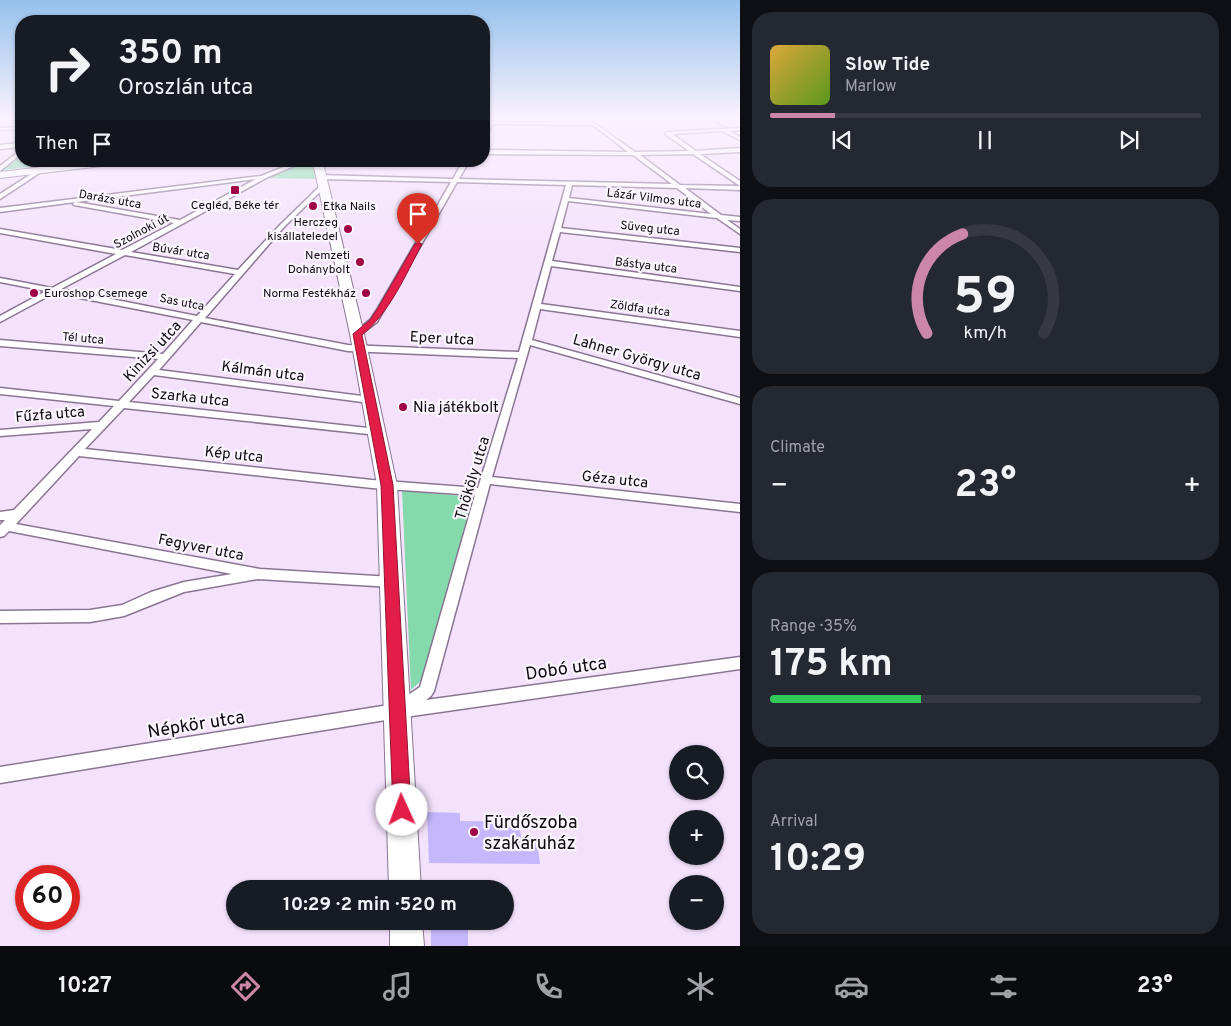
<!DOCTYPE html>
<html lang="en">
<head>
<meta charset="utf-8">
<style>
  :root { --surface:#171b24; --page:#242831; --text:#f1f3f6; --muted:#9ea1a6; --line:#363941; --accent:#cc87a7 }
  body { margin:0; font-family:Overpass,sans-serif; background:var(--page); color:var(--text); height:100vh; display:flex; flex-direction:column; font-size:19px; white-space:nowrap }
  * { box-sizing:border-box; margin:0 }
  p { font-size:16px; color:var(--muted) }
  .icon { flex:none; width:28px; height:28px; fill:none; stroke:currentColor; stroke-width:2; stroke-linecap:round; stroke-linejoin:round }
  .map { position:relative; flex:1; overflow:hidden }
  .drawer { display:flex; flex-direction:column; gap:12px; padding:12px; background:#0d0f14; width:491px }
  .drawer>* { flex:none }
  .guide { position:absolute; left:15px; top:15px; width:475px; height:152px; border-radius:20px; box-shadow:0 1px 4px #0004; background:#171b24; color:var(--text); overflow:hidden }
  .controls { position:absolute; left:669px; top:745px; display:grid; gap:10px }
  .controls a { display:grid; place-items:center; width:55px; height:55px; border-radius:50%; background:var(--surface); box-shadow:0 1px 4px #0004; font-size:25px }
  .speed { position:absolute; left:15px; top:865px; display:flex; gap:10px; font-size:25px; font-weight:700; text-align:center }
  .speed>* { display:grid; place-content:center; width:65px; height:65px; border-radius:50%; background:var(--surface); box-shadow:0 1px 4px #0004; line-height:1 }
  .speed .limit { border:8px solid #d22; background:#fff; color:#111 }
  .pin { position:absolute; display:grid; place-items:center; width:42px; height:42px; color:#fff; margin:-51px -21px; border-radius:50% 50% 50% 0; rotate:-45deg; box-shadow:0 0 5px #0007 }
  .pin .icon { rotate:45deg }
  .me { position:absolute; width:55px; margin:-28px; rotate:358deg; stroke-linejoin:round; filter:drop-shadow(0 0 4px #0008) }
  .turn { display:flex; align-items:center; gap:18px; height:105px; padding:0 20px; font-size:22px }
  .turn .icon { width:65px; height:65px; stroke-width:2.5 }
  .turn b { display:block; font-size:35px; line-height:42px }
  .then { display:flex; align-items:center; height:48px; padding:0 20px; background:#0003; gap:10px; font-size:19px }
  .big { font-size:38px; font-weight:700; line-height:1.1 }
  .drawer .tile { flex:1; display:flex; flex-direction:column; justify-content:center; gap:8px; min-width:0; padding:0 18px; border-radius:20px; background:var(--page) }
  .drawer .dial { align-items:center; gap:0 }
  .dial svg { height:130px; overflow:visible; fill:none; stroke:var(--line); stroke-width:7; stroke-linecap:round; text-anchor:middle }
  .dial text { fill:var(--text); stroke:none }
  .song { display:flex; align-items:center; gap:15px }
  .cover { width:60px; height:60px; border-radius:8px; background:linear-gradient(135deg,hsl(40 70% 55%),hsl(90 70% 35%)) }
  .played { height:5px; border-radius:2px; background:linear-gradient(90deg,var(--accent) 15%,var(--line) 15%) }
  .keys { display:flex; justify-content:space-around; direction:ltr }
  .heat { display:flex; justify-content:space-between; align-items:center; font-size:28px; direction:ltr }
  .charge { height:8px; border-radius:4px; background:linear-gradient(90deg,#34c759 35%,var(--line) 0) }
  .trip { position:absolute; left:226px; top:880px; width:288px; height:50px; border-radius:25px; background:var(--surface); box-shadow:0 1px 4px #0004; font-weight:700; line-height:50px; text-align:center }
  .menu { display:flex; height:80px; justify-content:space-around; align-items:center; background:#090b0e; color:var(--muted) }
  .menu .icon { width:35px; height:35px }
  .menu .active { color:var(--accent) }
  .menu b { font-size:22px; color:var(--text) }
  main { display:flex; flex:1; min-height:0 }
  .map>svg:first-child { display:block }
  .green { fill:#84daab }
  .lines { fill:none; stroke-linecap:round; stroke-linejoin:round }
  .stream-far1 { stroke:#8798ae; stroke-width:2 }
  .stream { stroke:#8798ae; stroke-width:2.5 }
  .building { fill:#c4b7fb }
  .street-casing { stroke:#897592; stroke-width:3 }
  .primary-casing { stroke:#897592; stroke-width:2 }
  .street { fill:#fff; fill-rule:evenodd }
  .primary { fill:#fff; fill-rule:evenodd }
  .route { fill:#e11d48; stroke:#92132f }
  .poi-dot { fill:#9f0346; stroke:#faf5fc; stroke-width:2 }
  .labels { text-anchor:middle; stroke-width:4.5; stroke-linejoin:round; paint-order:stroke }
  .far-street-label { font-size:12px; fill:#0f0812; stroke:#faf5fc }
  .far-poi-label { font-size:12px; fill:#0f0812; stroke:#faf5fc; text-anchor:end }
  .street-label { font-size:15px; fill:#0f0812; stroke:#faf5fc }
  .poi-label { font-size:15px; fill:#0f0812; stroke:#faf5fc; text-anchor:start }
  .near-street-label { font-size:18px; fill:#0f0812; stroke:#faf5fc }
  .near-poi-label { font-size:18px; fill:#0f0812; stroke:#faf5fc; text-anchor:start }
</style>
</head>
<body>
<main>
<div class="map">
<svg width="740" height="946" viewBox="0 0 740 946">
  <rect width="100%" height="100%" fill="#f4e2fc"/>
  <path class="green" d="M21 156V161H79L3 170Z
    M312 163H316V179L268 178 294 166Z
    M402 491 474 497 422 680 411 690Z"/>
  <g class="lines">
    <path class="stream-far1" d="M724 117 711 119 740 136"/>
    <path class="stream" d="M686 188 702 189"/>
  </g>
  <path class="building" d="M427 812 460 813V821L519 822 522 843H537L540 864 429 863Z
    M431 925H468V946H431Z"/>
  <g class="lines">
    <defs>
      <path id="street" d="M489 122 594 123 635 152 689 151 665 134 667 132 740 128V130L729 131 740 137V140L722 131 672 134 696 151 740 148V152L700 154 740 181V186L693 154 640 155 680 185 740 186V190L685 188 721 215 740 217V221L727 220 740 229V234L717 218 568 201 561 228 740 248V252L560 232 552 261 740 287V291L551 266 541 304 740 331V337L540 309 532 340 740 398V404L530 345 492 477 740 504V512L490 484 434 691 431 696 426 700 740 657V669L398 718 0 783V767L395 704 420 687 475 495 372 488 79 456 16 524 260 569 392 577 397 578 399 582 397 586 392 587 258 579 184 592 124 616 90 622 0 623V611L90 610 122 605 151 592 184 582 232 574 9 531 4 536 0 537V525L5 520H0V512L14 510 92 429 0 436V430L99 422 114 406 0 394V388L119 401 158 359 0 346V340L163 354 193 320 54 293 0 322V316L46 291 0 282V278L52 288 116 254 0 233V229L122 250 174 223 74 205 73 204 75 202 0 212V208L261 176 291 164 318 161 294 166 268 177 131 252 238 270 280 225 321 185H325V187L284 227 205 318 348 345 519 352 566 185 457 182 377 322 357 337 353 334 370 320 378 308 451 182 321 179 318 177 321 175 453 179 463 161H469L459 179 672 184 633 155 484 154V150L628 152 593 125 493 124 486 136H484V131ZM256 179 180 220 76 202ZM572 185 677 188 711 214 569 198ZM125 255 235 274 197 316 61 289ZM201 322 348 351 518 358 478 488 372 480 85 449 124 408 377 435 382 432 377 429 129 402 154 375 370 403 375 400 370 397 159 370Z
        M21 127V129L0 130V128Z
        M21 143V147L0 149V145Z
        M21 150V154L0 171V166Z
        M39 169 44 170 0 199V194Z"/>
      <path id="primary" d="M93 161H123L119 164 0 178V172Z
        M315 161H325L324 167 364 334 397 485 421 889H389L377 485 350 334 314 167Z
        M390 921H422L424 946H390Z"/>
    </defs>
    <use href="#street" class="street-casing"/>
    <use href="#primary" class="primary-casing"/>
    <use href="#street" class="street"/>
    <use href="#primary" class="primary"/>
  </g>
  <linearGradient id="sky" x2="0" y2="1"><stop stop-color="#95c1ec"/><stop offset="0.47" stop-color="#faf2fe"/><stop offset="1" stop-color="#faf2fe" stop-opacity="0"/></linearGradient>
  <rect width="740" height="250" fill="url(#sky)"/>
  <path class="route" d="M418 242 422 244C405 276 390 312 362 335L393 485 411 810 408 816 402 819 396 816 393 810 381 485 353 334 370 320 378 308 415 244Z"/>
  <g class="poi-dot">
    <rect x="230" y="185" width="10" height="10" rx="2.5"/>
    <circle cx="313" cy="206" r="5"/>
    <circle cx="348" cy="229" r="5"/>
    <circle cx="360" cy="262" r="5"/>
    <circle cx="34" cy="293" r="5"/>
    <circle cx="366" cy="293" r="5"/>
    <circle cx="403" cy="407" r="5"/>
    <circle cx="474" cy="832" r="5"/>
  </g>
  <g class="labels">
    <g class="far-street-label">
      <text transform="translate(654 198) rotate(7)" y="4">Lázár Vilmos utca</text>
      <text transform="translate(110 199) rotate(10)" y="4">Darázs utca</text>
      <text transform="translate(650 228) rotate(6)" y="4">Süveg utca</text>
      <text transform="translate(141 231) rotate(-28)" y="4">Szolnoki út</text>
      <text transform="translate(181 251) rotate(9)" y="4">Búvár utca</text>
      <text transform="translate(646 265) rotate(7)" y="4">Bástya utca</text>
      <text transform="translate(182 302) rotate(11)" y="4">Sas utca</text>
      <text transform="translate(640 308) rotate(8)" y="4">Zöldfa utca</text>
      <text transform="translate(83 338) rotate(5)" y="4">Tél utca</text>
    </g>
    <g class="far-poi-label">
      <text x="235" y="209" text-anchor="middle">Cegléd, Béke tér</text>
      <text x="323" y="210" text-anchor="start">Etka Nails</text>
      <text x="338" y="226">Herczeg<tspan x="338" dy="14">kisállateledel</tspan></text>
      <text x="350" y="259">Nemzeti<tspan x="350" dy="14">Dohánybolt</tspan></text>
      <text x="44" y="297" text-anchor="start">Euroshop Csemege</text>
      <text x="356" y="297">Norma Festékház</text>
    </g>
    <g class="street-label">
      <text transform="translate(442 338) rotate(3)" y="5">Eper utca</text>
      <text transform="translate(152 351) rotate(-47)" y="5">Kinizsi utca</text>
      <text transform="translate(637 357) rotate(16)" y="5">Lahner György utca</text>
      <text transform="translate(263 371) rotate(7)" y="5">Kálmán utca</text>
      <text transform="translate(190 397) rotate(6)" y="5">Szarka utca</text>
      <text transform="translate(50 414) rotate(-5)" y="5">Fűzfa utca</text>
      <text transform="translate(234 454) rotate(6)" y="5">Kép utca</text>
      <text transform="translate(472 478) rotate(-73)" y="5">Thököly utca</text>
      <text transform="translate(615 479) rotate(6)" y="5">Géza utca</text>
      <text transform="translate(201 547) rotate(11)" y="5">Fegyver utca</text>
    </g>
    <g class="poi-label">
      <text x="413" y="412">Nia játékbolt</text>
    </g>
    <g class="near-street-label">
      <text transform="translate(566 668) rotate(-8)" y="6">Dobó utca</text>
      <text transform="translate(196 724) rotate(-9)" y="6">Népkör utca</text>
    </g>
    <g class="near-poi-label">
      <text x="484" y="828">Fürdőszoba<tspan x="484" dy="21">szakáruház</tspan></text>
    </g>
  </g>
</svg>
<div class="controls">
<a><svg class="icon" aria-label="search" viewBox="0 0 24 24"><circle cx="10" cy="10" r="6"/><path d="M15 15l6 6"/></svg></a>
<a>+</a>
<a>−</a>
</div>
<div class="speed"><div class="limit">60</div></div>
<div class="pin" style="left:418px;top:244px;background:#d93025"><svg class="icon" aria-label="arrive" viewBox="0 0 24 24"><path d="M6 21V4h12l-3 4 3 4H6"/></svg></div>
<svg class="me" style="left:402px;top:810px" viewBox="-20 -20 40 40"><circle r="19" fill="#fff"/><path d="M0-13L10 11 0 6-10 11z" fill="#e11d48"/></svg>
<div class="trip">10:29 · 2 min · 520 m</div>
<div class="guide">
<div class="turn"><svg class="icon" aria-label="right" viewBox="0 0 24 24"><path d="M7 20v-9h11M14 6l5 5-5 5"/></svg><div><b>350 m</b>Oroszlán utca</div></div>
<div class="then">Then<svg class="icon" aria-label="arrive" viewBox="0 0 24 24"><path d="M6 21V4h12l-3 4 3 4H6"/></svg></div>
</div>
</div>
<section class="drawer">
<div class="tile">
<div class="song"><i class="cover"></i><div><b>Slow Tide</b><p>Marlow</p></div></div>
<div class="played"></div>
<div class="keys"><svg class="icon" aria-label="previous" viewBox="0 0 24 24"><path d="M18 5L8 12l10 7zM5 5v14"/></svg><svg class="icon" aria-label="pause" viewBox="0 0 24 24"><path d="M8 5v14M16 5v14"/></svg><svg class="icon" aria-label="next" viewBox="0 0 24 24"><path d="M6 5l10 7-10 7zM19 5v14"/></svg></div>
</div>
<div class="tile dial"><svg viewBox="0 0 100 80">
<path d="M14 69A42 42 0 1 1 86 69"/>
<path d="M14 69A42 42 0 0 1 36 8" stroke="#cc87a7"/>
<text x="50" y="56" font-size="32" font-weight="700">59</text>
<text x="50" y="72" font-size="11">km/h</text>
</svg></div>
<div class="tile"><p>Climate</p>
<div class="heat"><a>−</a><b class="big">23°</b><a>+</a></div>
</div>
<div class="tile"><p>Range · 35%</p><b class="big">175 km</b><div class="charge"></div></div>
<div class="tile"><p>Arrival</p><b class="big">10:29</b></div>
</section>
</main>
<nav class="menu">
<b>10:27</b>
<svg class="icon active" aria-label="directions" viewBox="0 0 24 24"><path d="M12 3l9 9-9 9-9-9zM9 14v-3h6M13 9l2 2-2 2"/></svg>
<svg class="icon" aria-label="music" viewBox="0 0 24 24"><path d="M9 18V5l10-2v13"/><circle cx="6" cy="18" r="3"/><circle cx="16" cy="16" r="3"/></svg>
<svg class="icon" aria-label="phone" viewBox="0 0 24 24"><path d="M5 4h4l2 5-3 2q2 4 5 5l2-3 5 2v4C11 20 4 13 5 4z"/></svg>
<svg class="icon" aria-label="climate" viewBox="0 0 24 24"><path d="M12 3v18M4 7l16 10M4 17L20 7"/></svg>
<svg class="icon" aria-label="car" viewBox="0 0 24 24"><path d="M5 17H2v-5l4-1 3-4h7l3 4 3 1v5h-3M9 17h6M6 11h13"/><circle cx="7" cy="17" r="2"/><circle cx="17" cy="17" r="2"/></svg>
<svg class="icon" aria-label="filters" viewBox="0 0 24 24"><path d="M4 7h16M4 17h16"/><circle cx="9" cy="7" r="2"/><circle cx="15" cy="17" r="2"/></svg>
<b>23°</b>
</nav>
</body>
</html>
